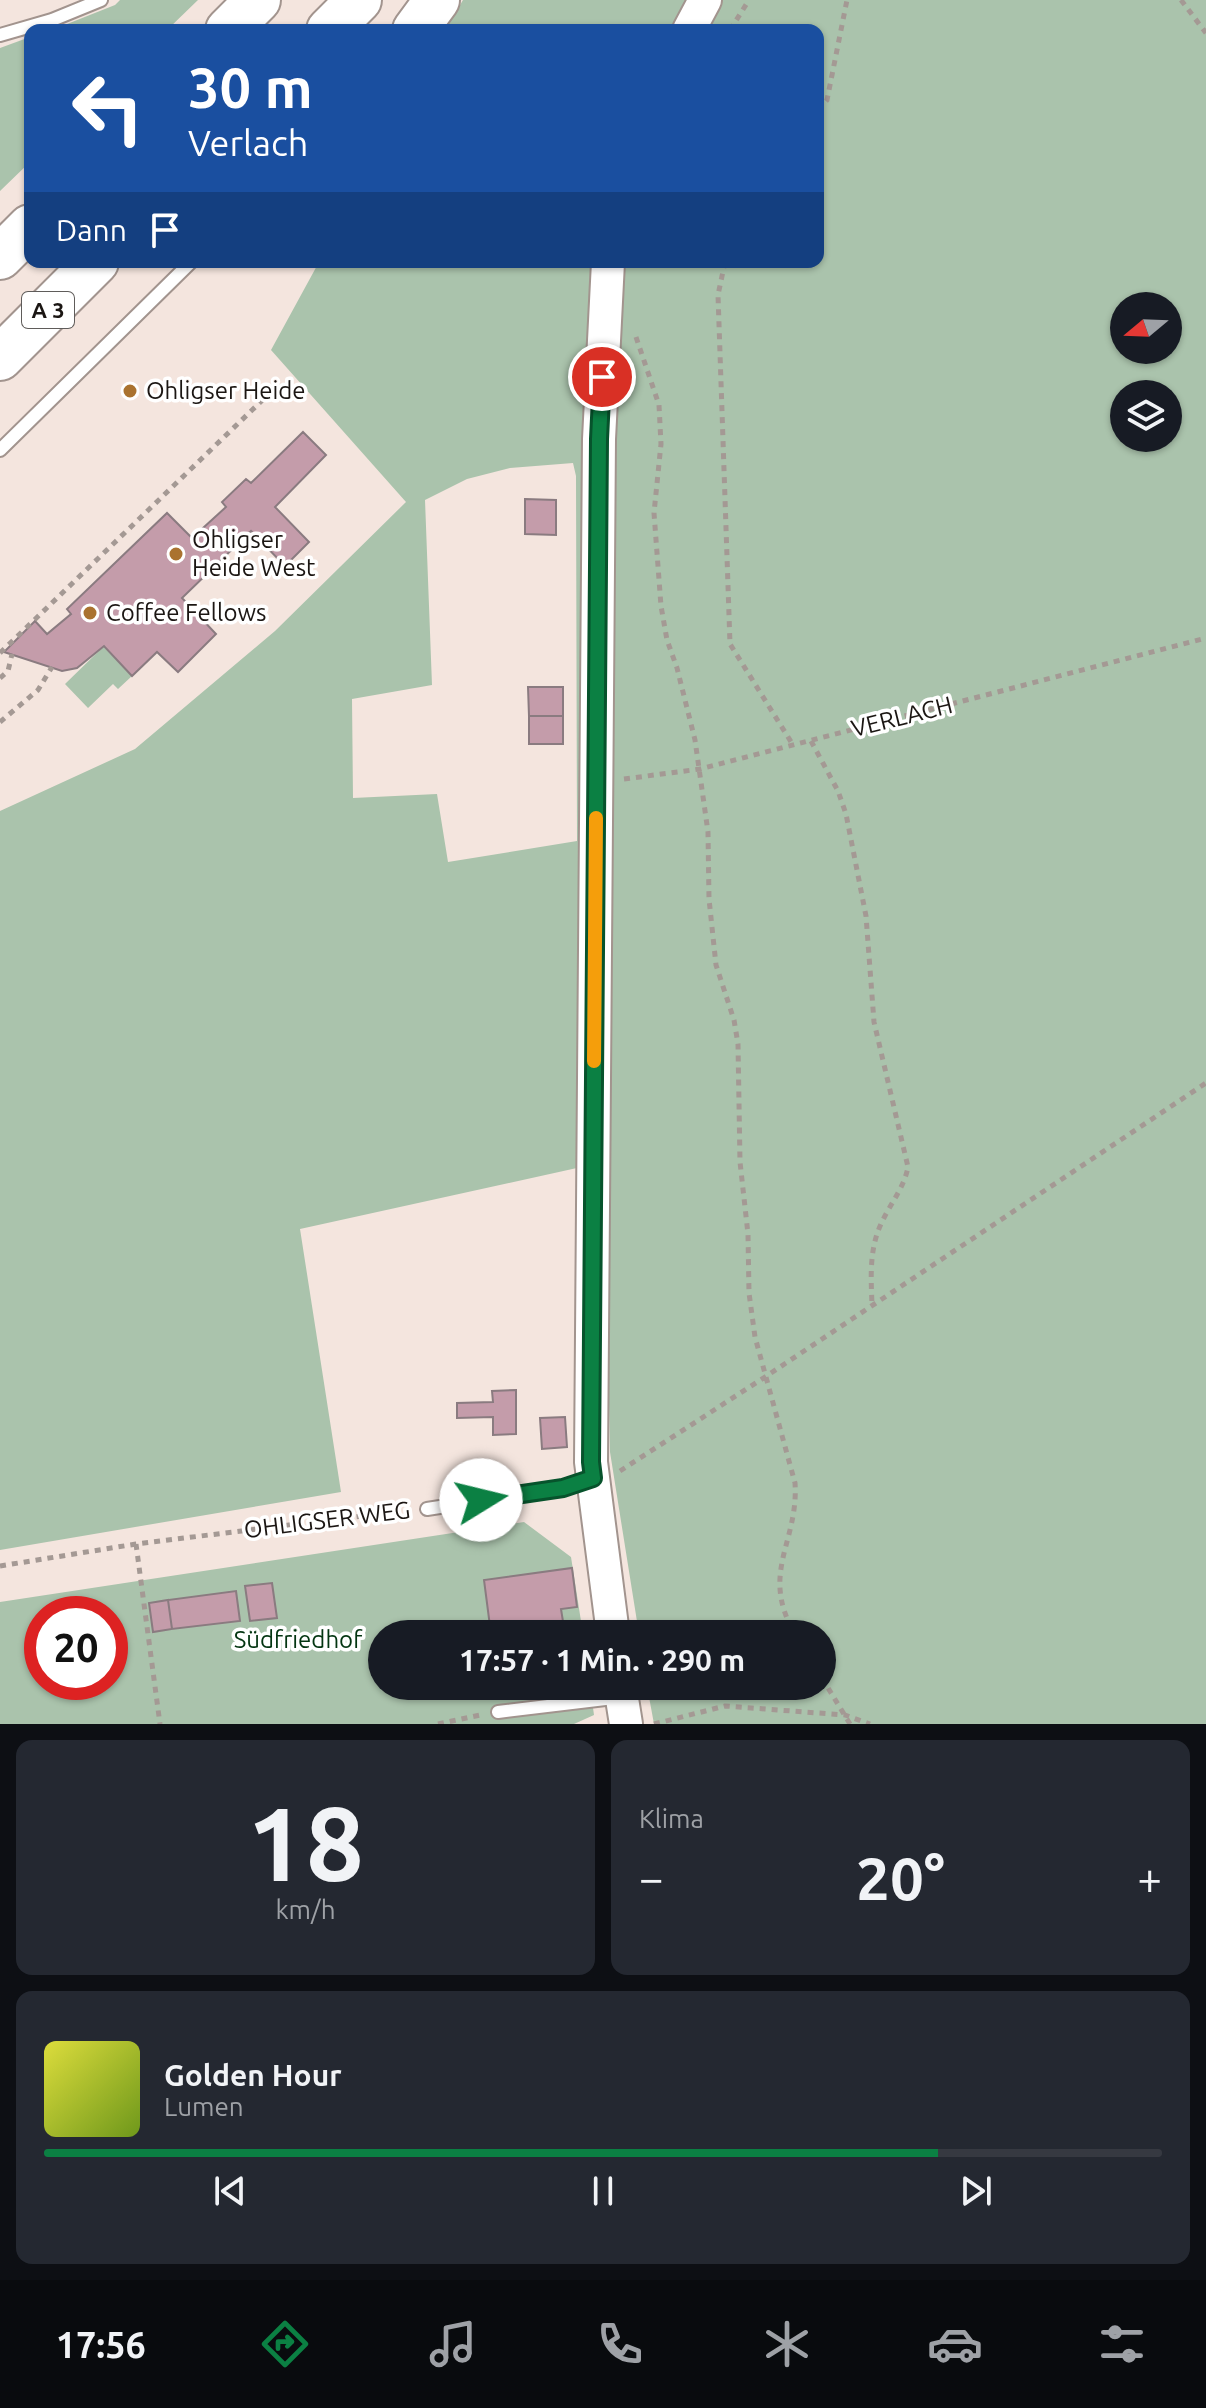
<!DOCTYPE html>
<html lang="de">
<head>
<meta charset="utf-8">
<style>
  :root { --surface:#171b24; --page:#242831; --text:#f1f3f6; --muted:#9ea1a6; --line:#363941; --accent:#0b8043 }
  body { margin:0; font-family:Ubuntu,sans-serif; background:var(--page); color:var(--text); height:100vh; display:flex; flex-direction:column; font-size:30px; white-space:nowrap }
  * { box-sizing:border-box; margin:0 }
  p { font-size:26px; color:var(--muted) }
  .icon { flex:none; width:44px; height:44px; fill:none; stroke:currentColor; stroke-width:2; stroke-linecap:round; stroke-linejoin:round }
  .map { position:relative; height:1724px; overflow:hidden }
  .drawer { display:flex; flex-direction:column; gap:16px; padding:16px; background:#0d0f14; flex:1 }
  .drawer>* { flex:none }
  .top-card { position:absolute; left:24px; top:24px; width:800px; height:244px; border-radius:16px; box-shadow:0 2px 6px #0004; background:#1a4fa0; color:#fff; overflow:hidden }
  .needle { width:52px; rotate:251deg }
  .buttons { position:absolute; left:1110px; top:292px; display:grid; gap:16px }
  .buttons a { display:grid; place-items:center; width:72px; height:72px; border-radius:50%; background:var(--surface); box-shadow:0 2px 6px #0004; font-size:40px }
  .speed { position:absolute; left:24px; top:1596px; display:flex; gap:16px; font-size:40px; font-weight:700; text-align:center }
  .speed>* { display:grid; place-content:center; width:104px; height:104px; border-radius:50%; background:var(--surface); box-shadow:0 2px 6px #0004; line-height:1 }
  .speed .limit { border:12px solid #d22; background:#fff; color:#111 }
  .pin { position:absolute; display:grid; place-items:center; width:68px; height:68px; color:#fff; margin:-34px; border:4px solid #fff; border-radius:50%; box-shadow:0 2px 8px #0007 }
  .me { position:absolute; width:88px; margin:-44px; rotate:81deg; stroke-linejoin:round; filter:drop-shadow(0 0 6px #0008) }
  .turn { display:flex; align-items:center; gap:28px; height:168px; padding:0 32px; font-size:36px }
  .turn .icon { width:104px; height:104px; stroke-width:2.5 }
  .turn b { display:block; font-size:56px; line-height:68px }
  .then { display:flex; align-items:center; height:76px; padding:0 32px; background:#0003; gap:16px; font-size:30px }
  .big { font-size:60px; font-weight:700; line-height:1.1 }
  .drawer .widget { flex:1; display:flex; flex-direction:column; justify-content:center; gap:12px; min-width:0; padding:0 28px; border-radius:16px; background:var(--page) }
  .drawer .dial { align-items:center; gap:0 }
  .dial b { font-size:104px; line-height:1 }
  .song { display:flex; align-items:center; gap:24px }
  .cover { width:96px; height:96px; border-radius:12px; background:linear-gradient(135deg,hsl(60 70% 55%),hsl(80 70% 35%)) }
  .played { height:8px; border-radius:4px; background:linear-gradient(90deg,var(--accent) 80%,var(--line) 80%) }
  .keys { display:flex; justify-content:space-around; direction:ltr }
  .heat { display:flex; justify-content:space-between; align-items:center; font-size:44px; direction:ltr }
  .drawer .tiles { flex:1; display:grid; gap:16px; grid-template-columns:1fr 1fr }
  .widget:last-child { grid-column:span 2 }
  .trip { position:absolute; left:368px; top:1620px; width:468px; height:80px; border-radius:40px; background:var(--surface); box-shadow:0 2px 6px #0004; font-weight:700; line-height:80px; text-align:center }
  .tabs { display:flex; height:128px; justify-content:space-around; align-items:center; background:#090b0e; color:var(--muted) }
  .tabs .icon { width:56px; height:56px }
  .tabs .active { color:var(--accent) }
  .tabs b { font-size:36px; color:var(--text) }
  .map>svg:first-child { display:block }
  .green { fill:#aac3ac; fill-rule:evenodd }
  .building { fill:#c49caa; stroke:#8a7b80; stroke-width:2 }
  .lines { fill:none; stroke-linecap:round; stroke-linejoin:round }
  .service-casing { stroke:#a2948e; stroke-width:16 }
  .tertiary-casing { stroke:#a2948e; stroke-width:36 }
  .motorway-casing { stroke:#a2948e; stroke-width:48 }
  .path { stroke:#a49994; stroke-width:5; stroke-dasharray:6 6; stroke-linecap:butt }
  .service { stroke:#fff; stroke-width:12 }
  .tertiary { stroke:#fff; stroke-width:32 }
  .motorway { stroke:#fff; stroke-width:44 }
  .route-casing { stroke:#07532c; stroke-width:20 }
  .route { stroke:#0b8043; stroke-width:14 }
  .slow { stroke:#f59e0b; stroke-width:14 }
  .poi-dot { fill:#aa722f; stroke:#fff; stroke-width:3 }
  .labels { text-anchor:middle; stroke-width:7; stroke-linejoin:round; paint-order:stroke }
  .shield { fill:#fff; stroke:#5f5c5a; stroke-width:2 }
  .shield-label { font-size:22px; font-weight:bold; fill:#1b1613 }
  .poi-label { font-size:24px; fill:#1b1613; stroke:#fff; text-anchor:start }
  .street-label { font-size:24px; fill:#1b1613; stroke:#fff }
  .park-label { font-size:24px; fill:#033511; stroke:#fff }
</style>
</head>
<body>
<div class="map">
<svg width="1206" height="1724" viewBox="0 0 1206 1724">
  <rect width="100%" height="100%" fill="#f4e5de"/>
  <path class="green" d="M120 0H198L167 30H52L115 5Z
    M463 0H1206V1724H654L647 1686H822V1634H639L610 1452 604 1162 300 1229 341 1492 0 1550V811L135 749 275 631 406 502 271 350 319 262H818V30H445ZM1124 306H1168V350H1124ZM1124 394H1168V438H1124ZM573 463 576 476 577 841 448 862 437 794 353 798 352 699 432 685 425 500 467 479 510 468Z
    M30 37V162L0 191V48Z
    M104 646 132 676 118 689 113 684 88 708 65 684Z
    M524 1522 571 1557 583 1634H382V1686H590L594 1715 574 1724H0V1602ZM42 1614H110V1682H42Z"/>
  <path class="building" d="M303 432 326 455 275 507 309 542 285 566 251 531 182 598 216 634 178 672 157 652 132 676 104 646 77 668 62 671 4 652 35 621 47 634 71 614 67 609 167 513 192 538 226 507 222 502 246 479 251 483Z
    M525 499 556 500V535L525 534Z
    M528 687H563V716H529Z
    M529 716H563V744H529Z
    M516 1390V1434L493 1435V1417L457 1418V1403L493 1402 492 1391Z
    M565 1417 567 1447 542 1449 540 1418Z
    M572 1568 577 1607 561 1609 565 1634H491L484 1580Z
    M272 1583 277 1618 250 1621 245 1586Z
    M236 1591 240 1621 172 1629 168 1600Z
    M168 1600 172 1629 153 1632 149 1603Z
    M498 1686H533V1690L500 1695Z"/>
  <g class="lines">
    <defs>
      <path id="service" d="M0 35 52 20 101 0
        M0 450 191 262
        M427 1509 563 1488 590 1479
        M498 1712 622 1697"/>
      <path id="tertiary" d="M689 30 705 0
        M608 262 599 439 591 1462 613 1634
        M620 1686 626 1724"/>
      <path id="motorway" d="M228 30 258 0
        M329 30 359 0
        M415 30 437 0
        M0 257 30 227
        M0 358 96 262"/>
    </defs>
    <use href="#service" class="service-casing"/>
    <use href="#tertiary" class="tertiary-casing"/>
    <use href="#motorway" class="motorway-casing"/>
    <path class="path" d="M1181 0 1206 33
      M730 30 749 0
      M818 110 827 100 847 0
      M725 262 718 295 730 644 793 745
      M636 337 659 405 661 444 654 513 661 606 667 640 677 668 695 740 708 832 709 899 716 965 734 1020 738 1044 740 1162 748 1234 749 1293 755 1337 795 1483C799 1542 759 1573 795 1634
      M0 653 276 387
      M0 678 8 671 12 654
      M0 722 38 690 52 667
      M811 741 838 791 846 814 866 916 874 1022 908 1167C904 1188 890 1204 881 1224 869 1250 871 1277 872 1305
      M624 779 700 769 1206 638
      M620 1471 765 1377 1206 1083
      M136 1544 160 1724
      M0 1566 136 1544 411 1510
      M822 1678 850 1724
      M438 1724 480 1715
      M654 1724 725 1706 845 1715 870 1724"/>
    <use href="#service" class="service"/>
    <use href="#tertiary" class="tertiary"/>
    <use href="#motorway" class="motorway"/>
  </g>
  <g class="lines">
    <defs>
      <path id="route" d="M481 1500 563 1488 593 1478 591 1462 599 439 602 377"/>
    </defs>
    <use href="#route" class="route-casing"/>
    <use href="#route" class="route"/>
    <path class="slow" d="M594 1061 596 818"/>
  </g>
  <g class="poi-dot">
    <circle cx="130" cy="391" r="8"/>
    <circle cx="176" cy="554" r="8"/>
    <circle cx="90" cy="613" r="8"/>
  </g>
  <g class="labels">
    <rect class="shield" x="22" y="292" width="52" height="36" rx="6"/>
    <g class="shield-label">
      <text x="48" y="318">A 3</text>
    </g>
    <g class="poi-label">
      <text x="146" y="399">Ohligser Heide</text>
      <text x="192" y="548">Ohligser<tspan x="192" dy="28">Heide West</tspan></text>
      <text x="106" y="621">Coffee Fellows</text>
    </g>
    <g class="street-label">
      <text transform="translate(902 717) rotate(-14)" y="8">VERLACH</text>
      <text transform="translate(327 1520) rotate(-7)" y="8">OHLIGSER WEG</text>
    </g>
    <g class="park-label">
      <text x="298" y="1648">Südfriedhof</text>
    </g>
  </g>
</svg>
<div class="buttons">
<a><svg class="needle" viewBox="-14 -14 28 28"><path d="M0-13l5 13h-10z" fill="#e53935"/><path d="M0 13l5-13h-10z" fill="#9ea1a6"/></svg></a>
<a><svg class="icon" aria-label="layers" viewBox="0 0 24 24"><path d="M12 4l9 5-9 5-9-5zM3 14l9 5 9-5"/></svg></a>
</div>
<div class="speed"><div class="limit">20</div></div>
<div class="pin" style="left:602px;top:377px;background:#d93025"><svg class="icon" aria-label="arrive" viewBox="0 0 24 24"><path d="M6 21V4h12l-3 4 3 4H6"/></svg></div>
<svg class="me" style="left:481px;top:1500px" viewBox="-20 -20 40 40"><circle r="19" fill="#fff"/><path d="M0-13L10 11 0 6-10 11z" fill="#0b8043"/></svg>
<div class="trip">17:57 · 1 Min. · 290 m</div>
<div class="top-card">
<div class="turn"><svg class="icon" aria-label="left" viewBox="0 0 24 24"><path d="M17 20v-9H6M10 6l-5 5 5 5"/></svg><div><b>30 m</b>Verlach</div></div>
<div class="then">Dann<svg class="icon" aria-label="arrive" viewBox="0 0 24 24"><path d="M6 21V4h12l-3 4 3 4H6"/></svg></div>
</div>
</div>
<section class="drawer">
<div class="tiles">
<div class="widget dial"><b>18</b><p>km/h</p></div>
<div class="widget"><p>Klima</p>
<div class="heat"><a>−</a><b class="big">20°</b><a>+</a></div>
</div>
<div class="widget">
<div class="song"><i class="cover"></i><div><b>Golden Hour</b><p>Lumen</p></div></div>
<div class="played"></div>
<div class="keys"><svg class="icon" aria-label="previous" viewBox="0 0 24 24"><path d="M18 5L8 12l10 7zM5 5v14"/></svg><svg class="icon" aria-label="pause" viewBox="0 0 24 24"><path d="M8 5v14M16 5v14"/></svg><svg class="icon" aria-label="next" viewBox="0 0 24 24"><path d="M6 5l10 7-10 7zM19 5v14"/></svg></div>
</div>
</div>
</section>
<nav class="tabs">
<b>17:56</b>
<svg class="icon active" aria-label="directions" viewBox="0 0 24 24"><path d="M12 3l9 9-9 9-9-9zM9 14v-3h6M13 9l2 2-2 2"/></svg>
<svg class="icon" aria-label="music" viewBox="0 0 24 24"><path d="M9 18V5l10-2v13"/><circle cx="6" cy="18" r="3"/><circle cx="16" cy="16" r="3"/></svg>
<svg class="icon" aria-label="phone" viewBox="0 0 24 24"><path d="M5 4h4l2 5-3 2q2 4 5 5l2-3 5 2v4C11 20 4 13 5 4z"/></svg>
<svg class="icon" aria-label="climate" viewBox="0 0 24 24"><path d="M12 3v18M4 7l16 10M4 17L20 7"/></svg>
<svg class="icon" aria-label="car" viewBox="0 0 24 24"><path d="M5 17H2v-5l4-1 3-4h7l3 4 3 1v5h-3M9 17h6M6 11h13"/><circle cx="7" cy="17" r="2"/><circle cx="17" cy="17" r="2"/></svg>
<svg class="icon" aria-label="filters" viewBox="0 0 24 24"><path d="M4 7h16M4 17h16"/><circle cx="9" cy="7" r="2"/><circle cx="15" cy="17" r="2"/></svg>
</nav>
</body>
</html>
